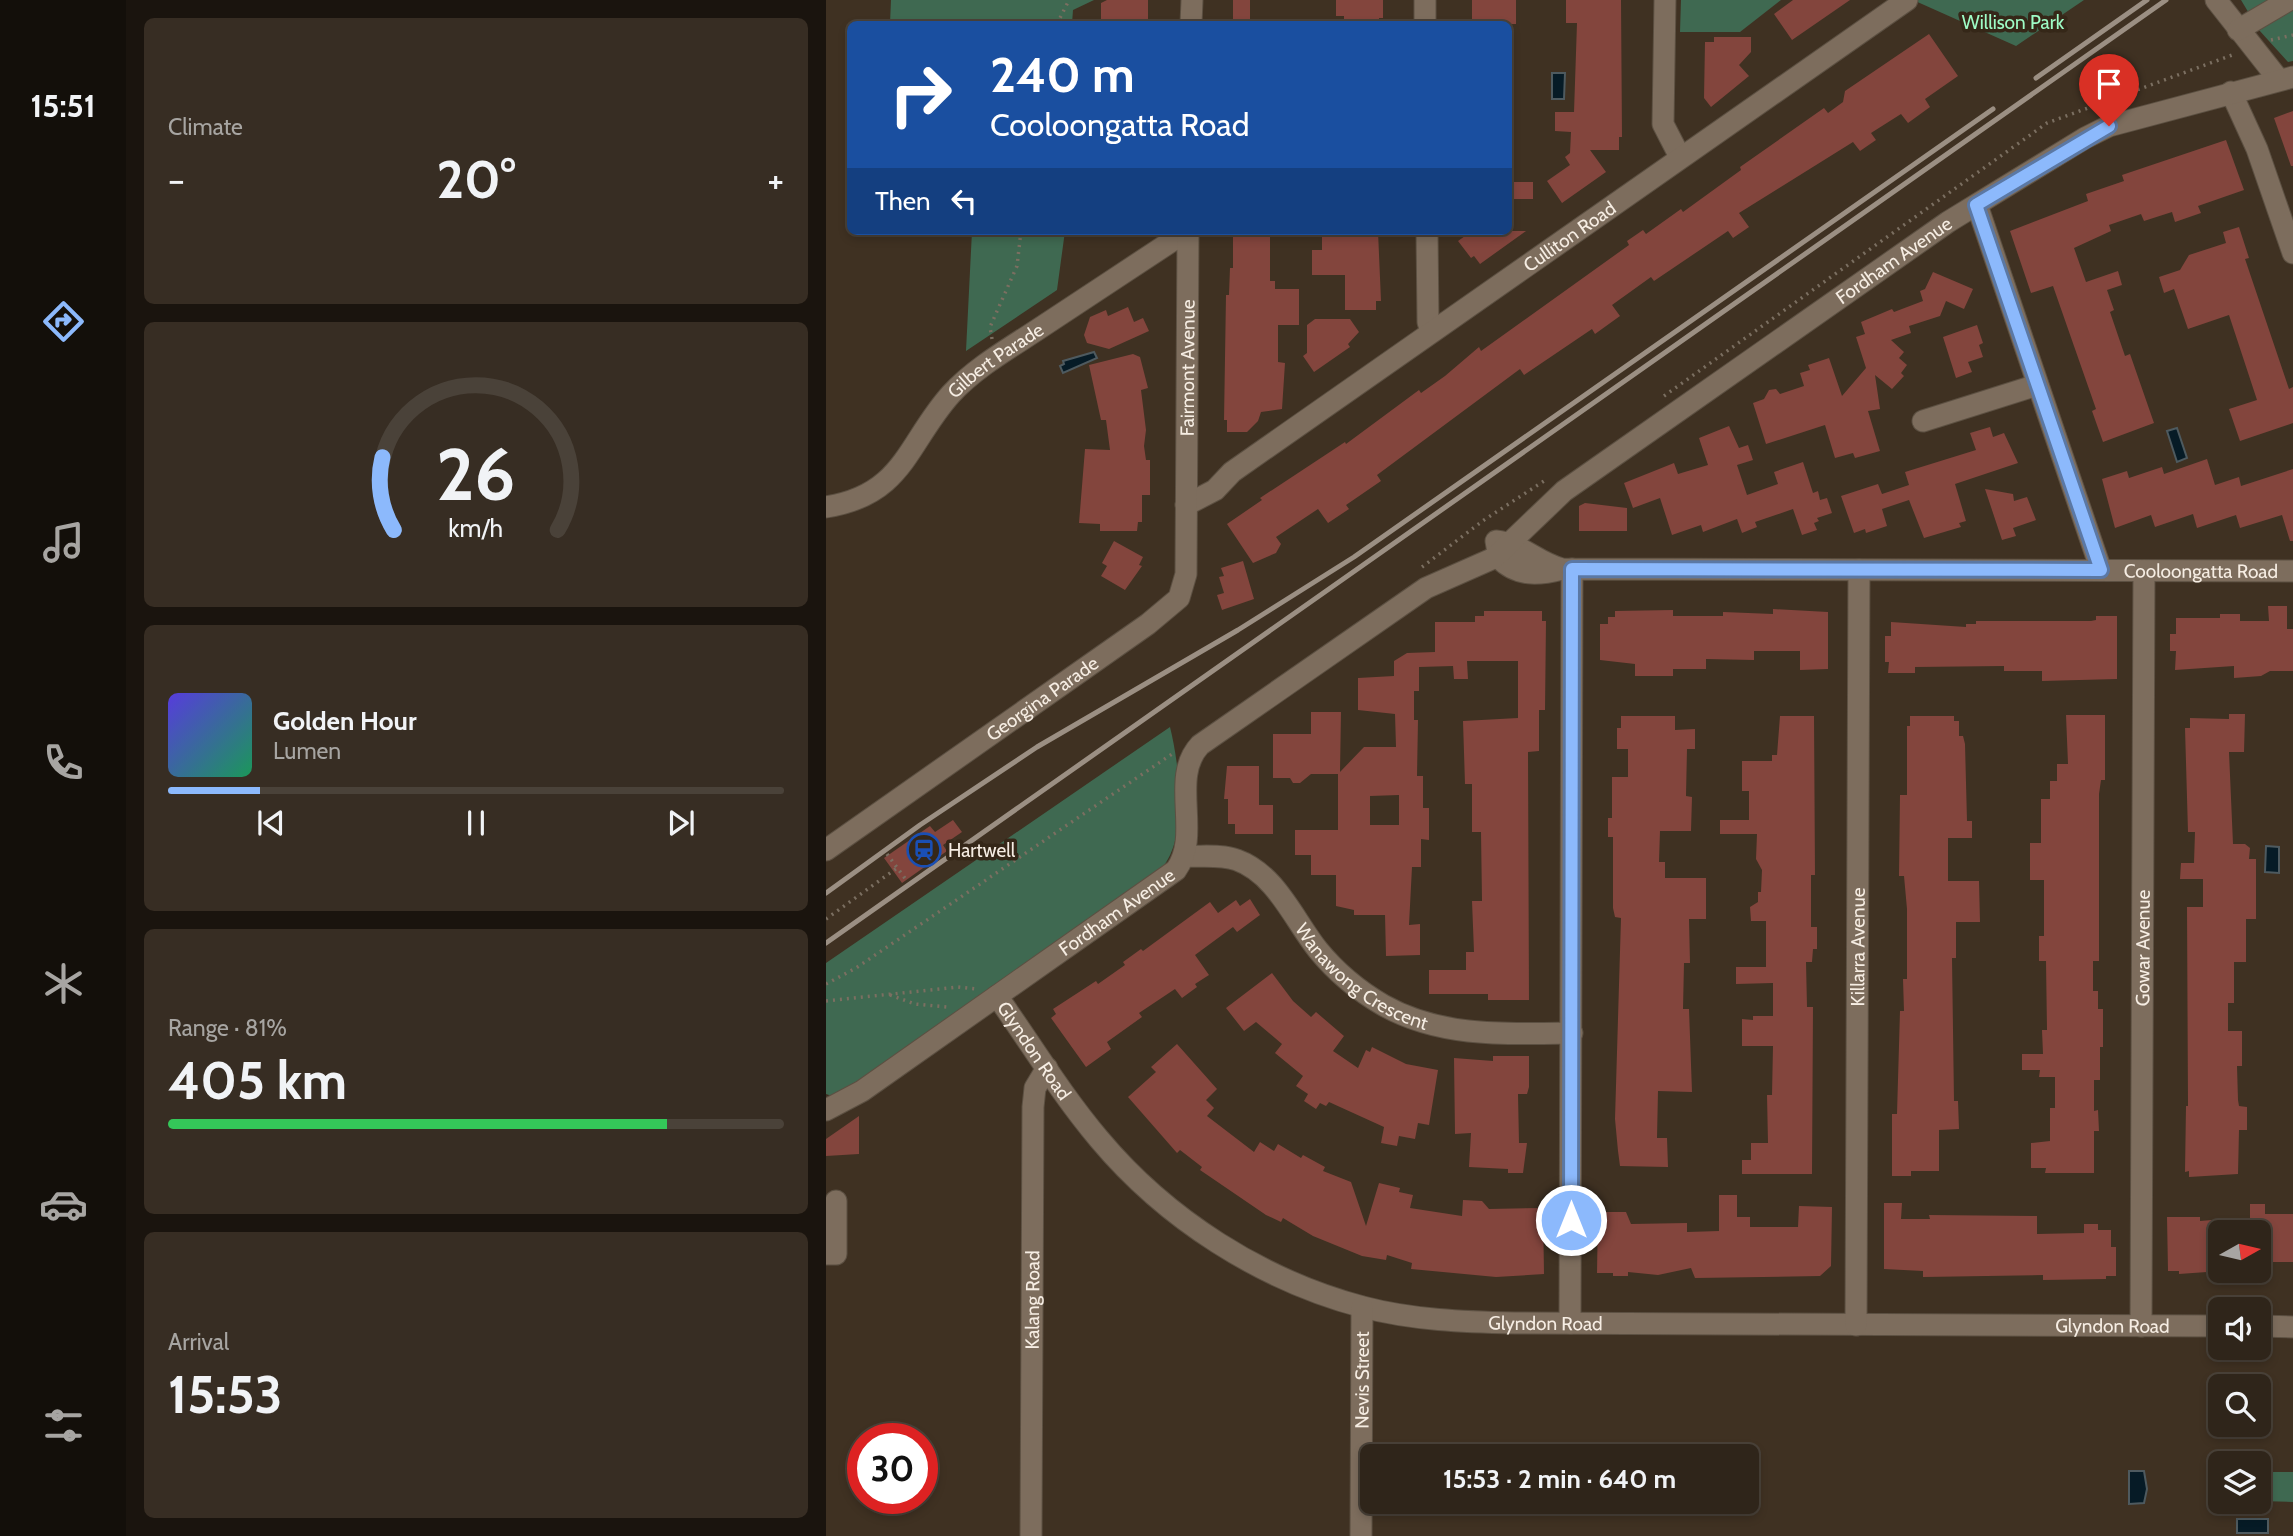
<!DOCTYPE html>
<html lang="en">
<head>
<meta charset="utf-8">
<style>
  :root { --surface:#2f251a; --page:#372d23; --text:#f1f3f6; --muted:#a7a5a2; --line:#4a4239; --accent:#8cb9fc }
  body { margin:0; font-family:Cabin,sans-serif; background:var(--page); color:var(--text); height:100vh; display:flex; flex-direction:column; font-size:26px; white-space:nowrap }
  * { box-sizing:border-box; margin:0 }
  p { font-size:23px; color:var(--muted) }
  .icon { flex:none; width:38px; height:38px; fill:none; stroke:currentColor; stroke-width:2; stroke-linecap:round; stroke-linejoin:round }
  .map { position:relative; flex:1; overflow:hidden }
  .drawer { display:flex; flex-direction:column; gap:18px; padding:18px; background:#1a140e; width:700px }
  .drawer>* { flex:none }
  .guide { position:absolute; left:21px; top:21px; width:665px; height:214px; border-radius:10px; box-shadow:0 4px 10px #0003,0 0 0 2px var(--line); background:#1a4fa0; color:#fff; overflow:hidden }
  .needle { width:46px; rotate:82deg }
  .tools { position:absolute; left:1382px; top:1220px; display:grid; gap:14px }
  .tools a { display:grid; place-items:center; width:63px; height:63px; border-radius:10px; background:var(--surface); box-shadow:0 4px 10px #0003,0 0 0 2px var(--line); font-size:35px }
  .speed { position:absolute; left:21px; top:1423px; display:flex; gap:14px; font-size:35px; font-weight:700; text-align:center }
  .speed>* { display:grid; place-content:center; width:91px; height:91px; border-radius:50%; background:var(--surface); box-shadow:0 4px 10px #0003,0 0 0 2px var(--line); line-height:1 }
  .speed .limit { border:10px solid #d22; background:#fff; color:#111 }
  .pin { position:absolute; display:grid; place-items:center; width:60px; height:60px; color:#fff; margin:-72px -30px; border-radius:50% 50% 50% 0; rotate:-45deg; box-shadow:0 0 7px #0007 }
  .pin .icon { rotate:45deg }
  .me { position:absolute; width:77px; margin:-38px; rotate:0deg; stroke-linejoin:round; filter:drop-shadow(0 0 5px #0008) }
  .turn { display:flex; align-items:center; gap:24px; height:147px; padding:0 28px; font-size:32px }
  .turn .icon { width:91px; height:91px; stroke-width:2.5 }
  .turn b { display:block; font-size:49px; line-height:60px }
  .then { display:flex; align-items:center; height:66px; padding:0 28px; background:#0003; gap:14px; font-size:26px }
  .big { font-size:52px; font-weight:700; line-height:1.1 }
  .drawer .card { flex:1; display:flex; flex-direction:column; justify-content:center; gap:10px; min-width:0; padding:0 24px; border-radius:10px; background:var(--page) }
  .drawer .dial { align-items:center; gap:0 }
  .dial svg { height:182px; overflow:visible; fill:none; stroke:var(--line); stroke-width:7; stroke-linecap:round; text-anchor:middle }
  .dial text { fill:var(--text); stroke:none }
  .song { display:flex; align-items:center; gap:21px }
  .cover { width:84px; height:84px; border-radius:10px; background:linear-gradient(135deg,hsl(250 70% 55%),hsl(150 70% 35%)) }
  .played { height:7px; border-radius:4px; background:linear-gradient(90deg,var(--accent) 15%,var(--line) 15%) }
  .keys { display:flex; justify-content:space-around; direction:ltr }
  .heat { display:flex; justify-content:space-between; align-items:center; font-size:38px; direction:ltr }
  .charge { height:10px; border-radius:5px; background:linear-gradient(90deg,#34c759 81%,var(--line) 0) }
  .trip { position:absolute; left:534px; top:1444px; width:399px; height:70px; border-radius:10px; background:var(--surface); box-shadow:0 4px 10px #0003,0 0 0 2px var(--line); font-weight:700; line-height:70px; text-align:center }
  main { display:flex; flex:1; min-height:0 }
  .tab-bar { display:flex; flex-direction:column; width:126px; justify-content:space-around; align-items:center; background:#130f0a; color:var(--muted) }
  .tab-bar .icon { width:49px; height:49px }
  .tab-bar .on { color:var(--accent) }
  .tab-bar b { font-size:32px; color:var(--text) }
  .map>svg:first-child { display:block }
  .green { fill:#3f6951 }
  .water { fill:#061b26; stroke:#4e5a5f; stroke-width:2 }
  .building { fill:#83453d; fill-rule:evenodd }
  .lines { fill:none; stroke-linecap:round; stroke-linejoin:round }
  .minor-casing { stroke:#5c5042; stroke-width:23 }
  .path { stroke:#7b6f61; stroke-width:3.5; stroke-dasharray:2 5; stroke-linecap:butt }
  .minor { stroke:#7d6d5d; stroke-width:21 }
  .rail { stroke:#9b8f83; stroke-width:5 }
  .route-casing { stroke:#5b78a4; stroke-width:18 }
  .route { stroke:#8cb9fc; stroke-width:12 }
  .labels { text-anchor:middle; stroke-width:7; stroke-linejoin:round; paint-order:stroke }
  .park-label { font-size:19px; fill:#9efcc6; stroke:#352718 }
  .street-label { font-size:19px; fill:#f6ede3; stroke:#352718 }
  .poi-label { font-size:19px; fill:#f6ede3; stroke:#352718; text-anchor:start }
</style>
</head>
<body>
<main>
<nav class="tab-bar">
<b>15:51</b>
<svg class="icon on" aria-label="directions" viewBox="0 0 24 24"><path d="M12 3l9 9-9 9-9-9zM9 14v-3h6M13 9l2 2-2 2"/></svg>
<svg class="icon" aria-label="music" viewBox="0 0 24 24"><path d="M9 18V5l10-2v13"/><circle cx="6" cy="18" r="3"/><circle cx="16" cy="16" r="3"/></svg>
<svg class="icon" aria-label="phone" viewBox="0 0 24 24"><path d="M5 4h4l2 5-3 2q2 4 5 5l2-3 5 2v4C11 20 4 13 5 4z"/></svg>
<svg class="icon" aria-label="climate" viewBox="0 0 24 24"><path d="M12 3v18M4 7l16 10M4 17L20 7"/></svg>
<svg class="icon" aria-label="car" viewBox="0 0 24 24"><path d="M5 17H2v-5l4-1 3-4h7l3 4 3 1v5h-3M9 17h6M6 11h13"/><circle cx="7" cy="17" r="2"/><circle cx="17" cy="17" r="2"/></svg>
<svg class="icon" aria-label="filters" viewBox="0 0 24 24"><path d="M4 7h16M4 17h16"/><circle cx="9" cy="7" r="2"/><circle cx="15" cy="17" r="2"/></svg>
</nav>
<section class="drawer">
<div class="card"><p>Climate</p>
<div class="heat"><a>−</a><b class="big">20°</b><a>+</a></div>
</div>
<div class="card dial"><svg viewBox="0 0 100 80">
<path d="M14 69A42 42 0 1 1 86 69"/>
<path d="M14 69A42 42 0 0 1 9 37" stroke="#8cb9fc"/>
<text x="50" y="56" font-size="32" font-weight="700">26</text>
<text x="50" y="72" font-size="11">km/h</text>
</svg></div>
<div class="card">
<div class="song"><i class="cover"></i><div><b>Golden Hour</b><p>Lumen</p></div></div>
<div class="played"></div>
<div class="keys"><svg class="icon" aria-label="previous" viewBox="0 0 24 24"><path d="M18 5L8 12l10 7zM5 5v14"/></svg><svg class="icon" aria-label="pause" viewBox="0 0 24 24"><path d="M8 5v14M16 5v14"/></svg><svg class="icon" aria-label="next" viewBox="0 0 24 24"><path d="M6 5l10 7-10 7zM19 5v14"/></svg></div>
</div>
<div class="card"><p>Range · 81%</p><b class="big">405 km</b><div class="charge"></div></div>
<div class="card"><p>Arrival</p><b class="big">15:53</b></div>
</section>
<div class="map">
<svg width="1467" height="1536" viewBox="0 0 1467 1536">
  <rect width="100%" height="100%" fill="#3f3122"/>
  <path class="green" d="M65 0H268L247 10 246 24H64Z
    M855 0H955L914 32H854Z
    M1087 0H1258L1190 46Z
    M1415 0H1467V61L1462 62 1433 30Z
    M146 231H239L231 290 140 351Z
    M344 727C353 764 363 836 336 868L41 1076 6 1096 0 1094V963Z
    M1433 1472H1467V1502L1433 1501Z"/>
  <path class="water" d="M726 73H739L738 99H726Z
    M268 352 271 358 237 373 234 366 238 364 237 361Z
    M1351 428 1361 458 1351 462 1341 431Z
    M1440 846 1453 847V873L1439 872Z
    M1303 1471H1318L1321 1489 1318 1503 1303 1504Z
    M1411 1519H1442V1533H1411Z"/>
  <path class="building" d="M281 0H322V21L319 24H275V3Z
    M407 0H424V20H407Z
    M510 0H557V18H553V24H518V16H510Z
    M646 0H690V24H646Z
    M740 0H795L796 137H793V150H764L780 172 736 203 721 181 744 165 739 157 744 153 745 132 729 131V112H748L751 23H740Z
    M967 0H1024L966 40 948 14Z
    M1103 34 1132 76 1099 99 1104 107 1082 123 1075 114 1045 133 1050 140 1034 151 1027 142 913 213 923 227 907 238 902 231 828 281 825 277 786 305 794 316 769 334 766 329 698 375 694 369 551 475 555 481 520 505 523 509 502 523 492 509 450 537 455 544 450 553 427 563 401 524 436 500 434 498 519 442 520 444 593 390 595 393 619 376 653 347 655 351 803 245 801 241 817 230 820 234 855 209 857 212 915 170 914 167 998 108 1002 113 1017 102 1019 91Z
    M888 37H925V52L913 65 923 76 885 107 878 98 879 42H888Z
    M1467 111V166H1465L1448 118Z
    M1400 140 1418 190 1372 206 1375 213 1349 222 1346 212 1318 221 1315 214 1283 225 1285 231 1248 248 1260 282 1292 271 1296 285 1281 290 1288 310 1284 312 1299 356 1304 354 1328 423 1277 442 1266 411 1270 409 1227 286 1205 293 1184 231 1262 201 1260 194 1298 181 1296 175Z
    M682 182H707V199H682Z
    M1413 227 1423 258 1419 259 1463 389 1467 387V423L1414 441 1403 409 1431 400 1403 315 1362 329 1348 289 1338 293 1333 277 1354 270 1363 255 1400 243 1397 232Z
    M407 231H444V281H449V289H473V325H452V362L459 363 456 409 435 412 432 421 421 432H401V420H398L400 295H403L404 268H407Z
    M496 231H552L555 301H550V310H519V275H486V250H496Z
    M646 231H700L654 264 648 256 645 258 632 241Z
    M1107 272 1147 289 1138 309 1120 301 1114 316 1083 326 1085 333 1065 340 1078 352 1073 358 1081 365 1075 373 1078 376 1066 389 1049 375 1054 409 1042 411 1054 451 1029 458 1027 453 1009 458 999 425 940 444 927 403 938 399 943 390 950 389 954 394 978 386 974 373 984 370 982 365 1003 358 1016 396 1040 368 1030 337 1039 334 1035 322 1066 309 1068 312 1097 301 1094 291 1099 289Z
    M302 307 308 322 317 318 323 331 283 349 261 343 258 335 264 317 280 310 282 316Z
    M489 319H524L533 332 522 344 524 347 488 372 477 356 481 353V325Z
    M1151 325 1157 343 1153 345 1157 357 1142 362 1146 372 1130 378 1117 337Z
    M307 354 314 357 322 388 315 390 320 430 318 446 320 460H324V495H316V522H312L311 531H274V524L253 523 259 449 284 450 280 420H275L263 365Z
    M903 426 913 448 922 445 927 460 911 465 921 495 952 484 948 472 977 462 987 493 992 491 994 500 1001 498 1006 513 991 518 993 521 988 523 991 530 976 535 967 509 929 522 931 527 916 533 911 519 877 532 875 525 846 535 834 498 807 508 798 483 848 463 852 474 882 465 873 438Z
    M1164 427 1167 437 1178 433 1192 463 1129 484 1140 521 1133 523 1135 527 1098 538 1083 500 1056 509 1061 526 1040 533 1039 529 1028 533 1015 496 1052 484 1056 494 1083 485 1079 472 1150 450 1144 433Z
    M1381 459 1389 485 1413 477 1415 486 1467 469V541H1464L1456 515 1414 528 1410 515 1371 528 1367 514 1329 527 1325 515 1289 528 1276 479 1301 471 1303 478 1336 467 1338 474Z
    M1159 489 1187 494 1188 501 1201 497 1210 520 1187 528 1190 536 1176 540Z
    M759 503 801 508V531H753V506Z
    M288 541 317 557 313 565 316 566 299 590 275 576 281 566 276 563Z
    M417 561 428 599 396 610 391 595 398 593 393 577 398 576 395 568Z
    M1442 606H1461V629H1467V671H1444L1435 676 1408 678V666L1349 670 1350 651H1344V634H1350V618H1394V614H1414V621H1443Z
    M947 609 1002 612V669L974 670V651H928V660L880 659V669H847V676H809V664L774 660V624H782V617H789V611L847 610V616H897V612L947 614Z
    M658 611H716V621H720L719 710H713V751L702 752 703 1000H662V994H603V970H640V952H648L646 901H656L655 832H646V784H639L637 721 692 718V661H641L642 679H628L627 666 593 667V691H588V720H592L591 776H597V808H603V840L595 839V867H586L583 925 594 924V955L560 956 559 915H528V910L510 906V875H485V855H469V830H512V774H485L474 783H467L464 778H447V734H485V712H515L514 772 538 747H570L569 714 532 710V678L568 676V661L581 653 609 652V622H649V616H658ZM573 795V825H544V796Z
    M1270 616H1291V679L1216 681V671H1178V666L1089 667V673H1062L1063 662H1059V636H1065V622L1140 627V624H1150V621H1265L1270 620Z
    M1403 714H1419L1418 752H1403L1407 844H1419L1424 848 1423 859H1430V919H1420V962H1408V1003H1402V1031H1416V1066H1411L1412 1100 1413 1106 1421 1107V1130H1413L1412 1174 1363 1177V1171L1359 1172 1360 1106H1362L1361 907H1377V879H1354L1355 863H1368L1369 832H1362L1359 728H1364V718L1403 719Z
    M1240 715H1279V780H1275L1273 794V961H1267V991H1272V1009H1277V1047H1274V1080H1268V1111L1272 1110 1273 1131H1268V1173H1219L1220 1168H1205V1143L1224 1141V1108H1229V1077H1213L1214 1070H1196V1054H1217L1216 1030H1221L1220 961H1213V936H1218V880H1204V843H1215V799H1224V781H1231V764H1242Z
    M795 716H849V730L869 729V749H861L860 796 866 797 865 831H834L833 862H839V878H880V919H863L864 963H858L857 1009H863L866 1092 832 1091 831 1138H841L842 1167 794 1166 792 1151 789 1119 795 918 789 917 787 908V837H782V818H786V777H802V749H791V728H795Z
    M954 716H988L989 875H985V927H991V949H987L986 962H980L981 1007H987L986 1174H916V1160H925V1143H942L941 1095H946L947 1046H916V1019L927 1020V1016H947V983L910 984V967H940V921H925L924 907 932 902V892H935L936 870 930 859 931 834H894V820H923V791H916V761H946V755H951Z
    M1084 716H1128V721H1133V736H1137L1139 744 1141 821H1146V838H1122V881H1153L1154 922H1130V958H1126L1128 1101H1132L1133 1129 1113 1130V1171H1085V1176H1066V1114H1071L1074 1011H1078L1077 979H1081V909L1078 876H1073L1074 795H1081V726H1084Z
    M401 766H433V805H447V834H409V824H402V799H398Z
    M127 820 136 832 117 845 121 851 76 883 58 858 104 826 109 832Z
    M424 899 434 915 411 932 407 927 369 955 383 975 369 984 371 987 356 998 349 989 313 1013 316 1017 281 1042 285 1049 260 1067 225 1018 230 1014 227 1009 270 981 272 984 299 965 297 962 315 949 317 951 384 902 392 913 410 900 414 906Z
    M446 973 467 1001 485 1017 490 1012 518 1036 507 1051 532 1068 540 1050 544 1052 546 1047 580 1064 612 1070 603 1125 592 1123 589 1139 573 1136 571 1146 555 1143 558 1127 503 1102 500 1106 494 1103 490 1109 478 1101 482 1094 470 1086 477 1076 449 1053 456 1044 430 1022 418 1031 400 1008Z
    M351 1044 391 1089 380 1100 388 1108 381 1116 428 1152 434 1142 448 1151 452 1144 475 1158 477 1155 499 1167 497 1171 525 1182 540 1226 553 1183 574 1188 573 1192 587 1195 584 1208 636 1216 637 1200 656 1201 663 1209 717 1208 718 1274 670 1277 585 1269 586 1263 561 1255 560 1260 536 1256 487 1236 457 1218 455 1222 440 1215 374 1170 376 1167 354 1150 351 1153 302 1097 330 1072 325 1067Z
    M667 1056H703V1087L701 1094H692L693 1143H701L697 1173H682V1169L643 1167 645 1133 629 1134 628 1058 667 1061Z
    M33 1116V1154L0 1156V1139Z
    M893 1195H911V1217H924V1227H972L973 1206 1006 1207 1005 1266 994 1276 869 1278 865 1268 832 1275 802 1272V1276H787V1273H771L772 1212H800L805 1224 861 1223V1232L893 1231Z
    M1058 1203H1076L1075 1219H1104L1103 1215 1211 1216V1234L1258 1233V1224H1272V1230H1285V1247H1290V1276H1280V1279L1217 1280V1275L1097 1277V1271L1058 1269Z
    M1424 1204H1439V1214H1467V1262H1433V1232H1424Z
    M1341 1217H1374V1221L1386 1220V1227H1395V1271L1353 1274V1271H1342Z"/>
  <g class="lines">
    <defs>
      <g id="minor">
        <path d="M599 0V24"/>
        <path d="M839 0 837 124 854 157"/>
        <path d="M1390 0 1453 80"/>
        <path d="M365 24 366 0"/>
        <path d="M1412 30 1463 0"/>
        <path d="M1405 92 1431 149 1467 253"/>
        <path d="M1151 205 1275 570"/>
        <path d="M601 231 602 322 605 331"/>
        <path d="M1097 421 1211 385"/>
        <path id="s1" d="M360 505 389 490 406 472 1081 0"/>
        <path id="s2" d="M0 507C78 495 81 443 125 394 150 367 184 348 214 328 263 296 312 263 361 231"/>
        <path id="s3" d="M736 569C713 575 691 577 673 558L670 541C695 543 710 562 736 569L1467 571"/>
        <path id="s4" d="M0 850 322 624 353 598 360 574 362 231"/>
        <path id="s5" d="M358 856C375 857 395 854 411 860 450 874 468 920 492 950 510 972 533 991 557 1005 615 1038 682 1034 746 1033"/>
        <path id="s6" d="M171 996C205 1044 235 1094 273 1139 340 1219 435 1280 537 1307 586 1320 639 1322 689 1323L1395 1326"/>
        <path id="s7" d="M0 1110 36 1091 350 870C376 834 343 778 374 745L600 588 668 558 738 491 1122 222 1259 138 1283 126 1467 77"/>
        <path d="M0 1254H10V1201"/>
        <path d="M744 1323 746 569"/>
        <path id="s8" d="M1030 1325 1033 570"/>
        <path id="s9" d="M1315 1326 1318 571"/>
        <path d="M1433 1326 1467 1327"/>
        <path id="s10" d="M205 1536 207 1107 209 1088 221 1068"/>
        <path id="s11" d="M535 1536 536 1307"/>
      </g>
    </defs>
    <use href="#minor" class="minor-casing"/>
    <path class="path" d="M231 24 243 0
      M1445 40 1467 35
      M166 339 164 327 191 266 195 231
      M838 396 1221 123 1409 54
      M596 567 658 520 718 481
      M61 854 81 881
      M0 919 71 868
      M0 984 30 968 346 754
      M64 995 89 1004 121 1007
      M0 1001 132 987 150 989"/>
    <use href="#minor" class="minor"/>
    <path class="rail" d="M1210 78 1321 0
      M0 893 94 825 211 747 412 630 528 557 1167 109
      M0 943 1340 0"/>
  </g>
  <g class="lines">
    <defs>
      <path id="route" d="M745 1220 746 569 1275 570 1150 205 1283 126"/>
    </defs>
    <use href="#route" class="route-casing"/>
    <use href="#route" class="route"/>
  </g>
  <defs>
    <symbol id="station-ring" viewBox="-11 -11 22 22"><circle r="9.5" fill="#352718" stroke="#1a4fb4" stroke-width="1.5"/><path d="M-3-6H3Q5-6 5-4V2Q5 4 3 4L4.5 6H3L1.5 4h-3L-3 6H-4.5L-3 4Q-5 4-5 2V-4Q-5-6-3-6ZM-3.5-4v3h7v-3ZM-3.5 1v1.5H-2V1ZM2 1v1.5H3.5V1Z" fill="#1a4fb4"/></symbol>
  </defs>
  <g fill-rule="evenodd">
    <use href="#station-ring" x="79" y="831" width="38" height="38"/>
  </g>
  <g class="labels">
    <g class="park-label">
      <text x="1187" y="29">Willison Park</text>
    </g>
    <g class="street-label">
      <text dy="7" stroke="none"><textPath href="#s1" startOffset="469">Culliton Road</textPath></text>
      <text dy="7" stroke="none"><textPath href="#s7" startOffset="1404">Fordham Avenue</textPath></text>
      <text dy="7" stroke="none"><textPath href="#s2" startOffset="231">Gilbert Parade</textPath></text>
      <text dy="7" stroke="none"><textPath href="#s4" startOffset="665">Fairmont Avenue</textPath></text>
      <text dy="7" stroke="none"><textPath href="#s3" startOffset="796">Cooloongatta Road</textPath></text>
      <text dy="7" stroke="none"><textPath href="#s4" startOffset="264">Georgina Parade</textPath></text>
      <text dy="7" stroke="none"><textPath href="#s7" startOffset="352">Fordham Avenue</textPath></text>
      <text dy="7" stroke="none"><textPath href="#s8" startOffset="378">Killarra Avenue</textPath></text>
      <text dy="7" stroke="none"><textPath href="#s9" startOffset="378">Gowar Avenue</textPath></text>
      <text dy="7" stroke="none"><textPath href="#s5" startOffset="228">Wanawong Crescent</textPath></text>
      <text dy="7" stroke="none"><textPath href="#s6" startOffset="66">Glyndon Road</textPath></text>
      <text dy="7" stroke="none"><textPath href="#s10" startOffset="236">Kalang Road</textPath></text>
      <text dy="7" stroke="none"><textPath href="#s6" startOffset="677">Glyndon Road</textPath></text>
      <text dy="7" stroke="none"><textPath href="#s6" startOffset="1244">Glyndon Road</textPath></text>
      <text dy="7" stroke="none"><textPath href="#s11" startOffset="156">Nevis Street</textPath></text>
    </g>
    <g class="poi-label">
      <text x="122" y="857">Hartwell</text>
    </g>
  </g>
</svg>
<div class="tools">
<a><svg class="needle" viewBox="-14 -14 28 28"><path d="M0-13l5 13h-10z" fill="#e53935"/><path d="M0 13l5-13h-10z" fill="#a7a5a2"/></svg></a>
<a><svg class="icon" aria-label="sound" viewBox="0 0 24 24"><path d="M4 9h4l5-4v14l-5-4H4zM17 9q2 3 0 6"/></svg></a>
<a><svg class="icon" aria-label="search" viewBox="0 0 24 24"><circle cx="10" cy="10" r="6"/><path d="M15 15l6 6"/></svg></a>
<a><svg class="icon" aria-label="layers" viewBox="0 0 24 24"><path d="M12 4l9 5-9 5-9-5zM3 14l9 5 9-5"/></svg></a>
</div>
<div class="speed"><div class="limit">30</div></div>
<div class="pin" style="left:1283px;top:126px;background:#d93025"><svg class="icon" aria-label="arrive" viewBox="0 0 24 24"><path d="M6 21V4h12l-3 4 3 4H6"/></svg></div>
<svg class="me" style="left:745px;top:1220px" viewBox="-20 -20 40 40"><circle r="17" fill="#8cb9fc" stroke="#fff" stroke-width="3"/><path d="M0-11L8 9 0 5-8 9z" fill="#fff"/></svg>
<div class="trip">15:53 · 2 min · 640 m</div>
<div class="guide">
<div class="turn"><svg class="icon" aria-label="right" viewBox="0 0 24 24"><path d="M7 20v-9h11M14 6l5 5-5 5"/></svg><div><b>240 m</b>Cooloongatta Road</div></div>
<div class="then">Then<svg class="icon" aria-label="left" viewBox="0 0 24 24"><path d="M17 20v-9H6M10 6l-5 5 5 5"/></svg></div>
</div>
</div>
</main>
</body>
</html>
